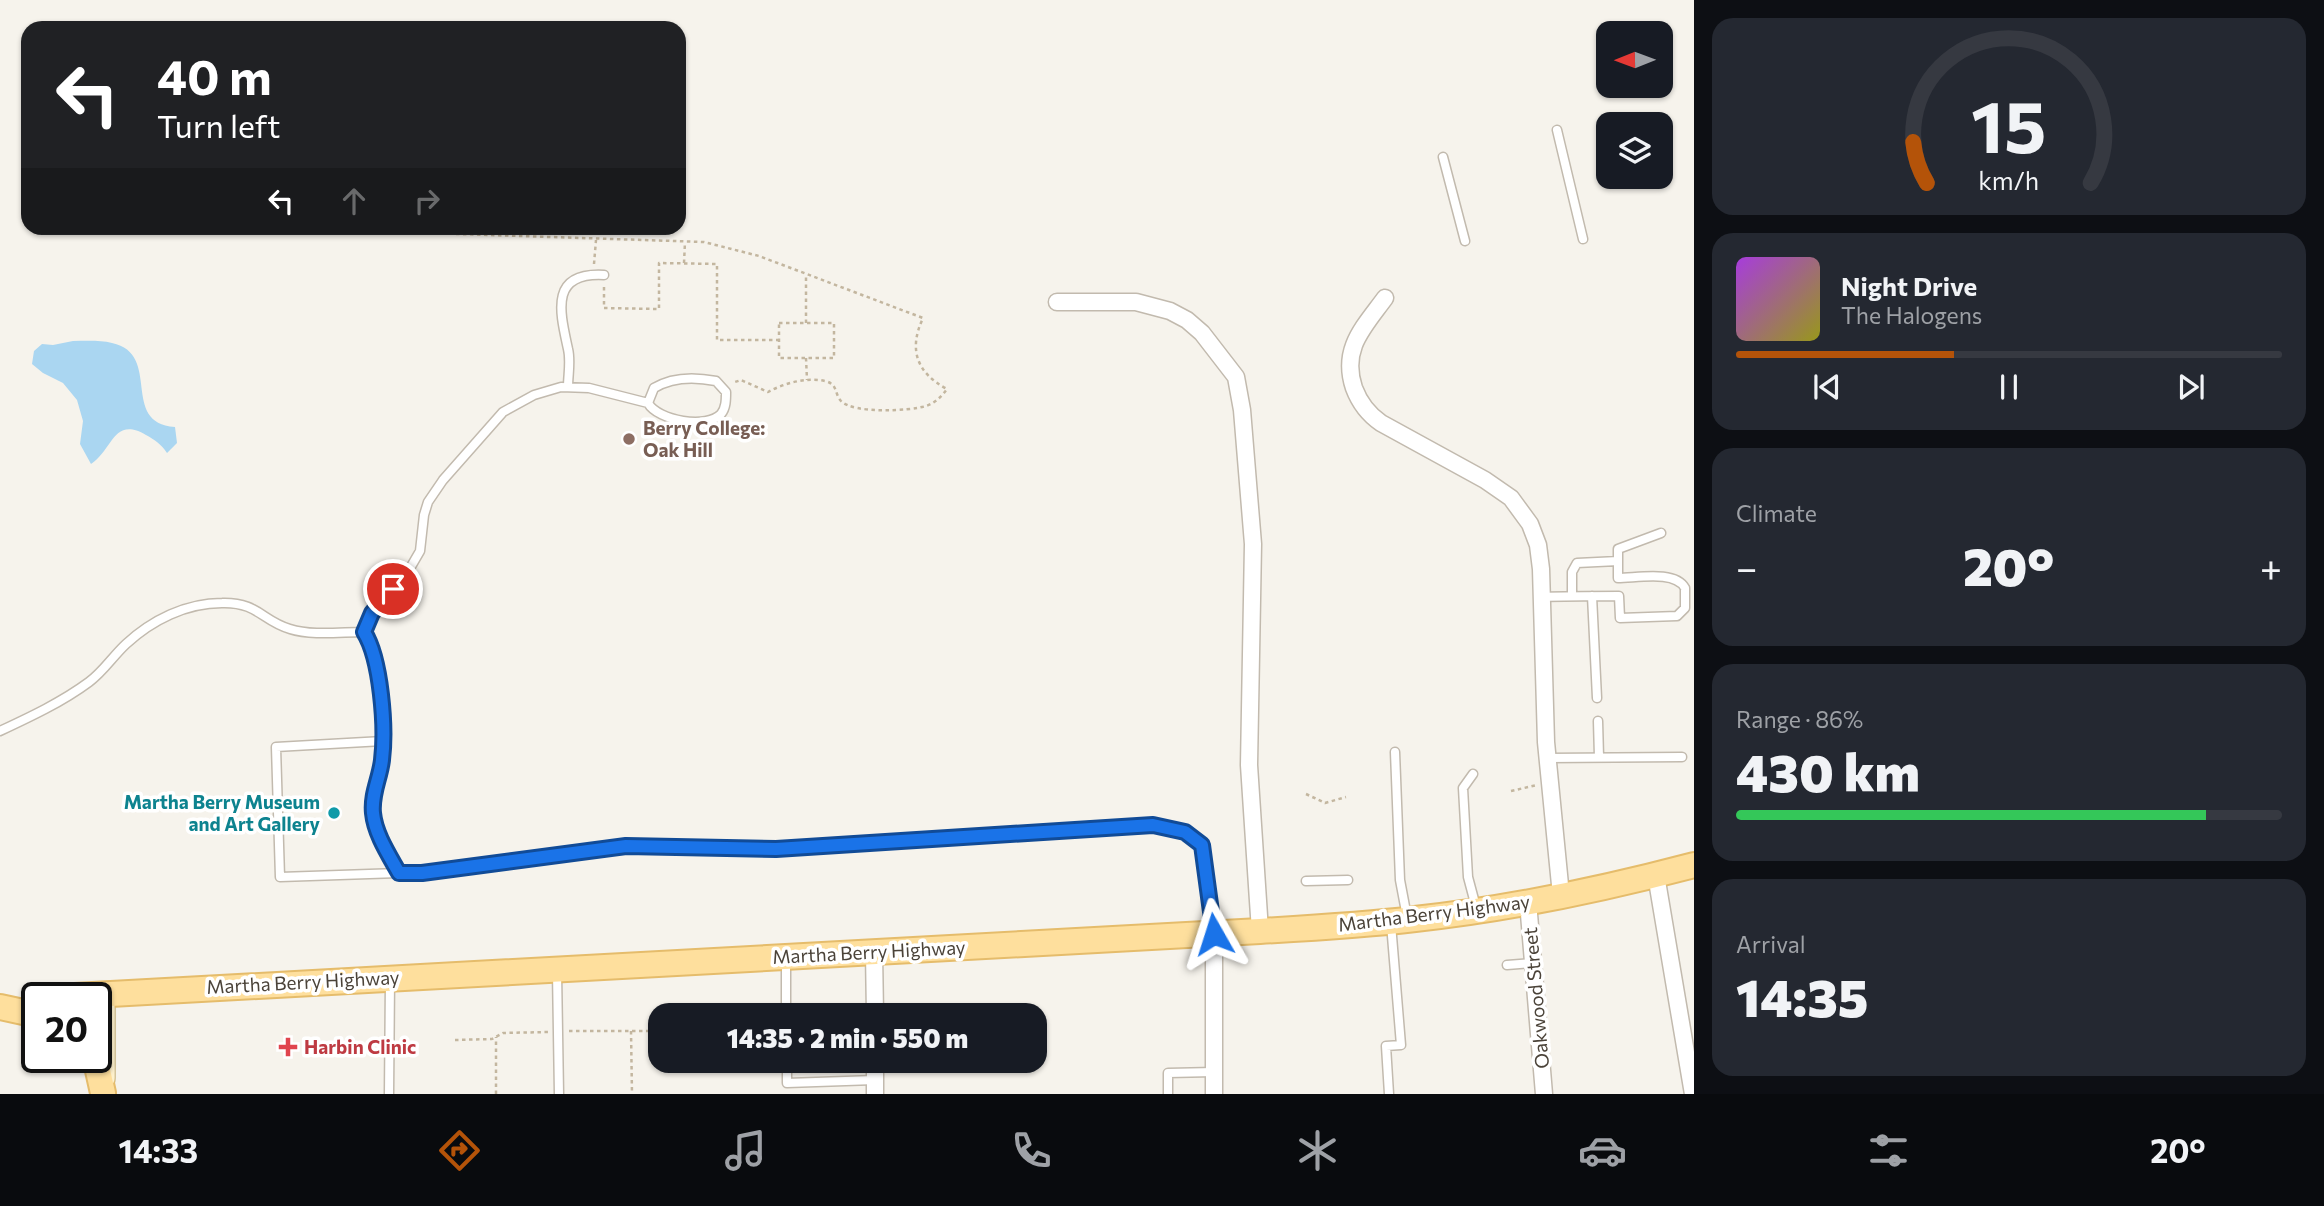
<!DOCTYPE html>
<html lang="en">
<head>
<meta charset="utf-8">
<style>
  :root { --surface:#171b24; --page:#242831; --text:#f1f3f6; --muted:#9ea1a6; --line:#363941; --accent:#b45309 }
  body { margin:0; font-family:Commissioner,sans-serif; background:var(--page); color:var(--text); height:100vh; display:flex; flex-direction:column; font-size:26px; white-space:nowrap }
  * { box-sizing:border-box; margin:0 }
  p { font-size:23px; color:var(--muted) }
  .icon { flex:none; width:38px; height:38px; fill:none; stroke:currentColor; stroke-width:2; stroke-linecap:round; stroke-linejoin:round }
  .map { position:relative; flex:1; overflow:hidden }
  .side { display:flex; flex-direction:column; gap:18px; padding:18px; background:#0d0f14; width:630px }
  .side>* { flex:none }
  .top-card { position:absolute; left:21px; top:21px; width:665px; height:214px; border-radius:21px; box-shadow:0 2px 5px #0004; background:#202124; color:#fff; overflow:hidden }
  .needle { width:46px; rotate:269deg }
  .buttons { position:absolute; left:1596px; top:21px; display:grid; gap:14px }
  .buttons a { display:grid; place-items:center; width:77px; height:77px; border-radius:14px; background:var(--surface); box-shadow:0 2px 5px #0004; font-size:35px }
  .speed { position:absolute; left:21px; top:982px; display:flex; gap:14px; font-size:35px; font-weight:700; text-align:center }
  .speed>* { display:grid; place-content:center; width:91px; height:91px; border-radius:50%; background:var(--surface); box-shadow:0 2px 5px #0004; line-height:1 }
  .speed .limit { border:4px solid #111; border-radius:10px; background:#fff; color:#111 }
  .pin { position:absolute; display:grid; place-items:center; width:60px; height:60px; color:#fff; margin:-30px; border:4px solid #fff; border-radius:50%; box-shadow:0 2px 7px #0007 }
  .me { position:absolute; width:77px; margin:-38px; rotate:354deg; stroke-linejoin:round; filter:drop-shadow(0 0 5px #0008) }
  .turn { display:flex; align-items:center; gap:24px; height:147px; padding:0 21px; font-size:32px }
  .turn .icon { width:91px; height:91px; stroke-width:2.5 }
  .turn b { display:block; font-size:49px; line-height:60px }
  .lanes { display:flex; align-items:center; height:66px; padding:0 21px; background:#0003; justify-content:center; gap:35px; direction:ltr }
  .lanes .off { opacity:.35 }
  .big { font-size:52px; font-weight:800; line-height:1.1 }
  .side .widget { flex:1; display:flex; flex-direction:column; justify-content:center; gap:10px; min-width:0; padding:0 24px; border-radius:21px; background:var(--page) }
  .side .dial { align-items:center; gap:0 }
  .dial svg { height:182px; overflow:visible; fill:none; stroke:var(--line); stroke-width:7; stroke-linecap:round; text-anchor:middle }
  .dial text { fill:var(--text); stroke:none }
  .song { display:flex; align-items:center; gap:21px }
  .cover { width:84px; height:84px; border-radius:10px; background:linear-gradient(135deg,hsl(280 70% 55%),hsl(60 70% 35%)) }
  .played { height:7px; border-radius:4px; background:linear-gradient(90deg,var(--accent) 40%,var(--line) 40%) }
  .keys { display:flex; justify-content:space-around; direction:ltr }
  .heat { display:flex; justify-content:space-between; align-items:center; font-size:38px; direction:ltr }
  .charge { height:10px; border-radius:5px; background:linear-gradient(90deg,#34c759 86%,var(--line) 0) }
  .trip { position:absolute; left:648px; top:1003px; width:399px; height:70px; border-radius:21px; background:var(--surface); box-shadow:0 2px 5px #0004; font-weight:800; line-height:70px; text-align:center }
  .tabs { display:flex; height:112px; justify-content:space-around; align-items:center; background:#090b0e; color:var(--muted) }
  .tabs .icon { width:49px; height:49px }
  .tabs .current { color:var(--accent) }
  .tabs b { font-size:32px; color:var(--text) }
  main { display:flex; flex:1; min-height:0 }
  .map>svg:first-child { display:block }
  .water { fill:#aad6f1 }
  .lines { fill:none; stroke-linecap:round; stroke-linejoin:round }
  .lane-casing { stroke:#c2baae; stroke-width:11 }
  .street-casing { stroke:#c2baae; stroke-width:19 }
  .secondary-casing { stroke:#d5c59c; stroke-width:26 }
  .primary-casing { stroke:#e5bc6b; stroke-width:28 }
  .path { stroke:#c3b69f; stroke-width:2.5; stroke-dasharray:3.5 3.5; stroke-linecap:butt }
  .lane { stroke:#fff; stroke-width:8 }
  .street { stroke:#fff; stroke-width:16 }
  .secondary { stroke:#fef1cd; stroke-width:23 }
  .primary { stroke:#fedf9d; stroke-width:24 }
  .route-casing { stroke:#114b97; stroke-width:18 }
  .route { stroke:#1a73e8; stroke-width:12 }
  .education-dot { fill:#8d6e63; stroke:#fff; stroke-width:2.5 }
  .culture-dot { fill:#0f9aa8; stroke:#fff; stroke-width:2.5 }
  .health-dot { fill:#e0444e; stroke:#fff; stroke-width:2.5 }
  .labels { text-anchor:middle; stroke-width:7; stroke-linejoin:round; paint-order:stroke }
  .education-label { font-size:19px; font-weight:bold; fill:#785e54; stroke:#fff; text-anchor:start }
  .culture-label { font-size:19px; font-weight:bold; fill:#0d838f; stroke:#fff; text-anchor:end }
  .street-label { font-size:19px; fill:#4b4339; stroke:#fff }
  .health-label { font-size:19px; font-weight:bold; fill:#be3a42; stroke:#fff; text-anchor:start }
</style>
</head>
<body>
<main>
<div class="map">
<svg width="1694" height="1094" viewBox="0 0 1694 1094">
  <rect width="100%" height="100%" fill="#f6f3ec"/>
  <path class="water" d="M73 341C86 341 100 340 112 343 163 354 119 423 175 427L177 443 167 453C161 444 155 440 146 435 113 416 113 450 91 464L80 444 83 421 77 400 63 383 43 373 32 364 34 351 42 344 53 345Z"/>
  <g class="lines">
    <defs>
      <path id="lane" d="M1557 130 1583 239
        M1443 157 1465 241
        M568 387C568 375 571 361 568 349 560 312 549 272 604 275
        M1618 561V549L1661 533
        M1592 596 1597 698
        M1541 597C1567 596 1593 596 1619 596L1620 618 1677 616 1685 608V588C1675 570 1637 578 1618 578V561L1577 563 1572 572V596
        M364 632 372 613 409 570 420 551 424 515 428 502 443 480 503 412 534 395 561 387 589 388 648 403C658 421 707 429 721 414 726 408 726 400 726 392L716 381C696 377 672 377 654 388L648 403
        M1598 721 1599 757
        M0 731C30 717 62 702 89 682 103 672 113 656 126 644 152 620 186 603 222 603 258 602 262 621 290 629 312 636 341 632 364 632 383 661 386 725 382 760 380 778 371 794 373 813 375 834 389 855 399 873H422L626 846 776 849 1153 825 1185 832 1201 845 1214 930
        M383 741 276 747 280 877 399 873
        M1395 752 1400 880 1407 917
        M1548 758 1682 757
        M1473 774 1463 788 1468 877 1476 907
        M1306 881 1348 880
        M786 958V1015
        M1507 965 1533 963
        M557 972 559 1094
        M787 1060V1083L875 1080
        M727 1064 787 1063
        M389 1094 390 980
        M1168 1094V1073L1214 1072
        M1389 1094 1386 1046 1401 1045 1391 924"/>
      <path id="street" d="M1385 298C1363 328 1341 349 1354 388 1360 404 1368 414 1381 423L1485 480 1511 498 1530 524 1538 545 1541 569 1546 742 1561 895
        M1057 302H1136L1170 311 1187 320 1202 333 1236 377 1242 410 1253 544 1249 765 1260 931
        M1656 875 1693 1094
        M1528 902 1544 1094
        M874 952 875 1015
        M875 1060V1094
        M1214 1094V934"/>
      <path id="secondary" d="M103 994V1078"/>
      <path id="primary" d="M38 998 1260 931C1312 928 1364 925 1415 919 1509 909 1603 889 1694 865
        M0 1007 37 1015
        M95 1057 103 1093"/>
    </defs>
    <use href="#lane" class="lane-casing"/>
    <use href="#street" class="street-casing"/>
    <use href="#secondary" class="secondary-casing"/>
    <use href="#primary" class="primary-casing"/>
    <path class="path" d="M428 233 704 242 759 256 923 318C908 350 917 373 947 389 941 397 935 403 926 406 910 411 853 414 841 401 834 393 838 384 825 381 806 377 785 383 768 392L741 380 732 383
      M684 263 685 242
      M594 264 596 240
      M604 287V308L659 309V263L717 264V340H779
      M779 323H834V358H779Z
      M806 323V274
      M806 358 807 380
      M1511 791 1537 785
      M1306 794 1325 803 1346 797
      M569 1031H660
      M631 1031 632 1094
      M455 1040 492 1039 503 1033 548 1032
      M496 1094V1037"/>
    <use href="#lane" class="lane"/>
    <use href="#street" class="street"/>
    <use href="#secondary" class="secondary"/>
    <use href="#primary" class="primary"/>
  </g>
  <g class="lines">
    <defs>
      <path id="route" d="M393 589 372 613 364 632C381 659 386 727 382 760 380 778 371 794 373 813 375 834 389 855 399 873H422L626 846 776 849 1153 825 1185 832 1202 845 1214 934"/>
    </defs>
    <use href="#route" class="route-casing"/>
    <use href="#route" class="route"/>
  </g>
  <circle class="education-dot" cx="629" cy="439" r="7"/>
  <circle class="culture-dot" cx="334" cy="813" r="7"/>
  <path class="health-dot" d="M284.5 1036.5h7v7h7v7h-7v7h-7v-7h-7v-7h7z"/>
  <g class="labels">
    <g class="education-label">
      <text x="643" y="435">Berry College:<tspan x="643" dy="22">Oak Hill</tspan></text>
    </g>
    <g class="culture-label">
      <text x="320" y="809">Martha Berry Museum<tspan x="320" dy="22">and Art Gallery</tspan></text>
    </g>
    <g class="street-label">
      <text transform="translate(1434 913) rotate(-7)" y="7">Martha Berry Highway</text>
      <text transform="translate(869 952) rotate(-3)" y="7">Martha Berry Highway</text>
      <text transform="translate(303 982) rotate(-3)" y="7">Martha Berry Highway</text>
      <text transform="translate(1536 998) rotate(-95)" y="7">Oakwood Street</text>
    </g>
    <g class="health-label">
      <text x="304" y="1054">Harbin Clinic</text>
    </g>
  </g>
</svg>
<div class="buttons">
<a><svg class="needle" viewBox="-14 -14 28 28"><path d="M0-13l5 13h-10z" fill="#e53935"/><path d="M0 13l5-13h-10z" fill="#9ea1a6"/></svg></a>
<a><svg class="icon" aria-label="layers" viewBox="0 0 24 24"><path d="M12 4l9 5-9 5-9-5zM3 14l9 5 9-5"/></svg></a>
</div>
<div class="speed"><div class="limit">20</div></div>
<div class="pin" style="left:393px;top:589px;background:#d93025"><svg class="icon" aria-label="arrive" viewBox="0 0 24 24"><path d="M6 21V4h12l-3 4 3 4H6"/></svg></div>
<svg class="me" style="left:1214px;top:934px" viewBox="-20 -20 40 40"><path d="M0-17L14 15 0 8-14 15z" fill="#1a73e8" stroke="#fff" stroke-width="4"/></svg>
<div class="trip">14:35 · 2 min · 550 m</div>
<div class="top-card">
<div class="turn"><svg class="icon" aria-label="left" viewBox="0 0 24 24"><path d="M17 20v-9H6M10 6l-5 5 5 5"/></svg><div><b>40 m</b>Turn left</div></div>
<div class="lanes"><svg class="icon" aria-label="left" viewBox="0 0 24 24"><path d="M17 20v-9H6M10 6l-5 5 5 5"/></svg><svg class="icon off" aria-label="ahead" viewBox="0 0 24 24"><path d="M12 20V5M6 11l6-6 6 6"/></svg><svg class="icon off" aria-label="right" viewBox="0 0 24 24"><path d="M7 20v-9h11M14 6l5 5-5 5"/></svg></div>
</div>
</div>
<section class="side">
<div class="widget dial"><svg viewBox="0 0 100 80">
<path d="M14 69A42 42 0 1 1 86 69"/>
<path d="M14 69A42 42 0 0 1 8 51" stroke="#b45309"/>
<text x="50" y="56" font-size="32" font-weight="700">15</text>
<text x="50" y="72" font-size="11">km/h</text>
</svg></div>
<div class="widget">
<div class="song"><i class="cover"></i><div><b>Night Drive</b><p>The Halogens</p></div></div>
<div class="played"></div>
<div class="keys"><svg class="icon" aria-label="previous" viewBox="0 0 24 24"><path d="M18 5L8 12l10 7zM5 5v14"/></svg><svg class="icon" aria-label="pause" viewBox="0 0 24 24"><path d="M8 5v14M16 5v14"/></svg><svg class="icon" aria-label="next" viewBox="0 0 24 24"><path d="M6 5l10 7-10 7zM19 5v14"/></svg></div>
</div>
<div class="widget"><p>Climate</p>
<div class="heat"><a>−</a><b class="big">20°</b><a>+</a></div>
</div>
<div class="widget"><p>Range · 86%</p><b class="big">430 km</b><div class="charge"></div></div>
<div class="widget"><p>Arrival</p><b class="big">14:35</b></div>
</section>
</main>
<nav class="tabs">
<b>14:33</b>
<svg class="icon current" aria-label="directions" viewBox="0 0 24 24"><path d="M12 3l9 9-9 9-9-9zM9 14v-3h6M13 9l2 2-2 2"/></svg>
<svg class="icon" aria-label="music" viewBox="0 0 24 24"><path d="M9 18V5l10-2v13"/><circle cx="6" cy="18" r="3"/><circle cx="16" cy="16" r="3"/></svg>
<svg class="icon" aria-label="phone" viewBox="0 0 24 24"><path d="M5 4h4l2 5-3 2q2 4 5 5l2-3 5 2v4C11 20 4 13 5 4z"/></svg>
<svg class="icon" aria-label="climate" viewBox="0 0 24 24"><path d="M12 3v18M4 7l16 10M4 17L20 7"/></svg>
<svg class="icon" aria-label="car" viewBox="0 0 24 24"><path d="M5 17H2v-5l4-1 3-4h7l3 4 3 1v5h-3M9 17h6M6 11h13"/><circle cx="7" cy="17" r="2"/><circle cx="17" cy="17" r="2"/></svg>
<svg class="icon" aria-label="filters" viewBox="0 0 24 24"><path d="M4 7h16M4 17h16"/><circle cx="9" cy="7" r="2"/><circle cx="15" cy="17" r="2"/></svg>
<b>20°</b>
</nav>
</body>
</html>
